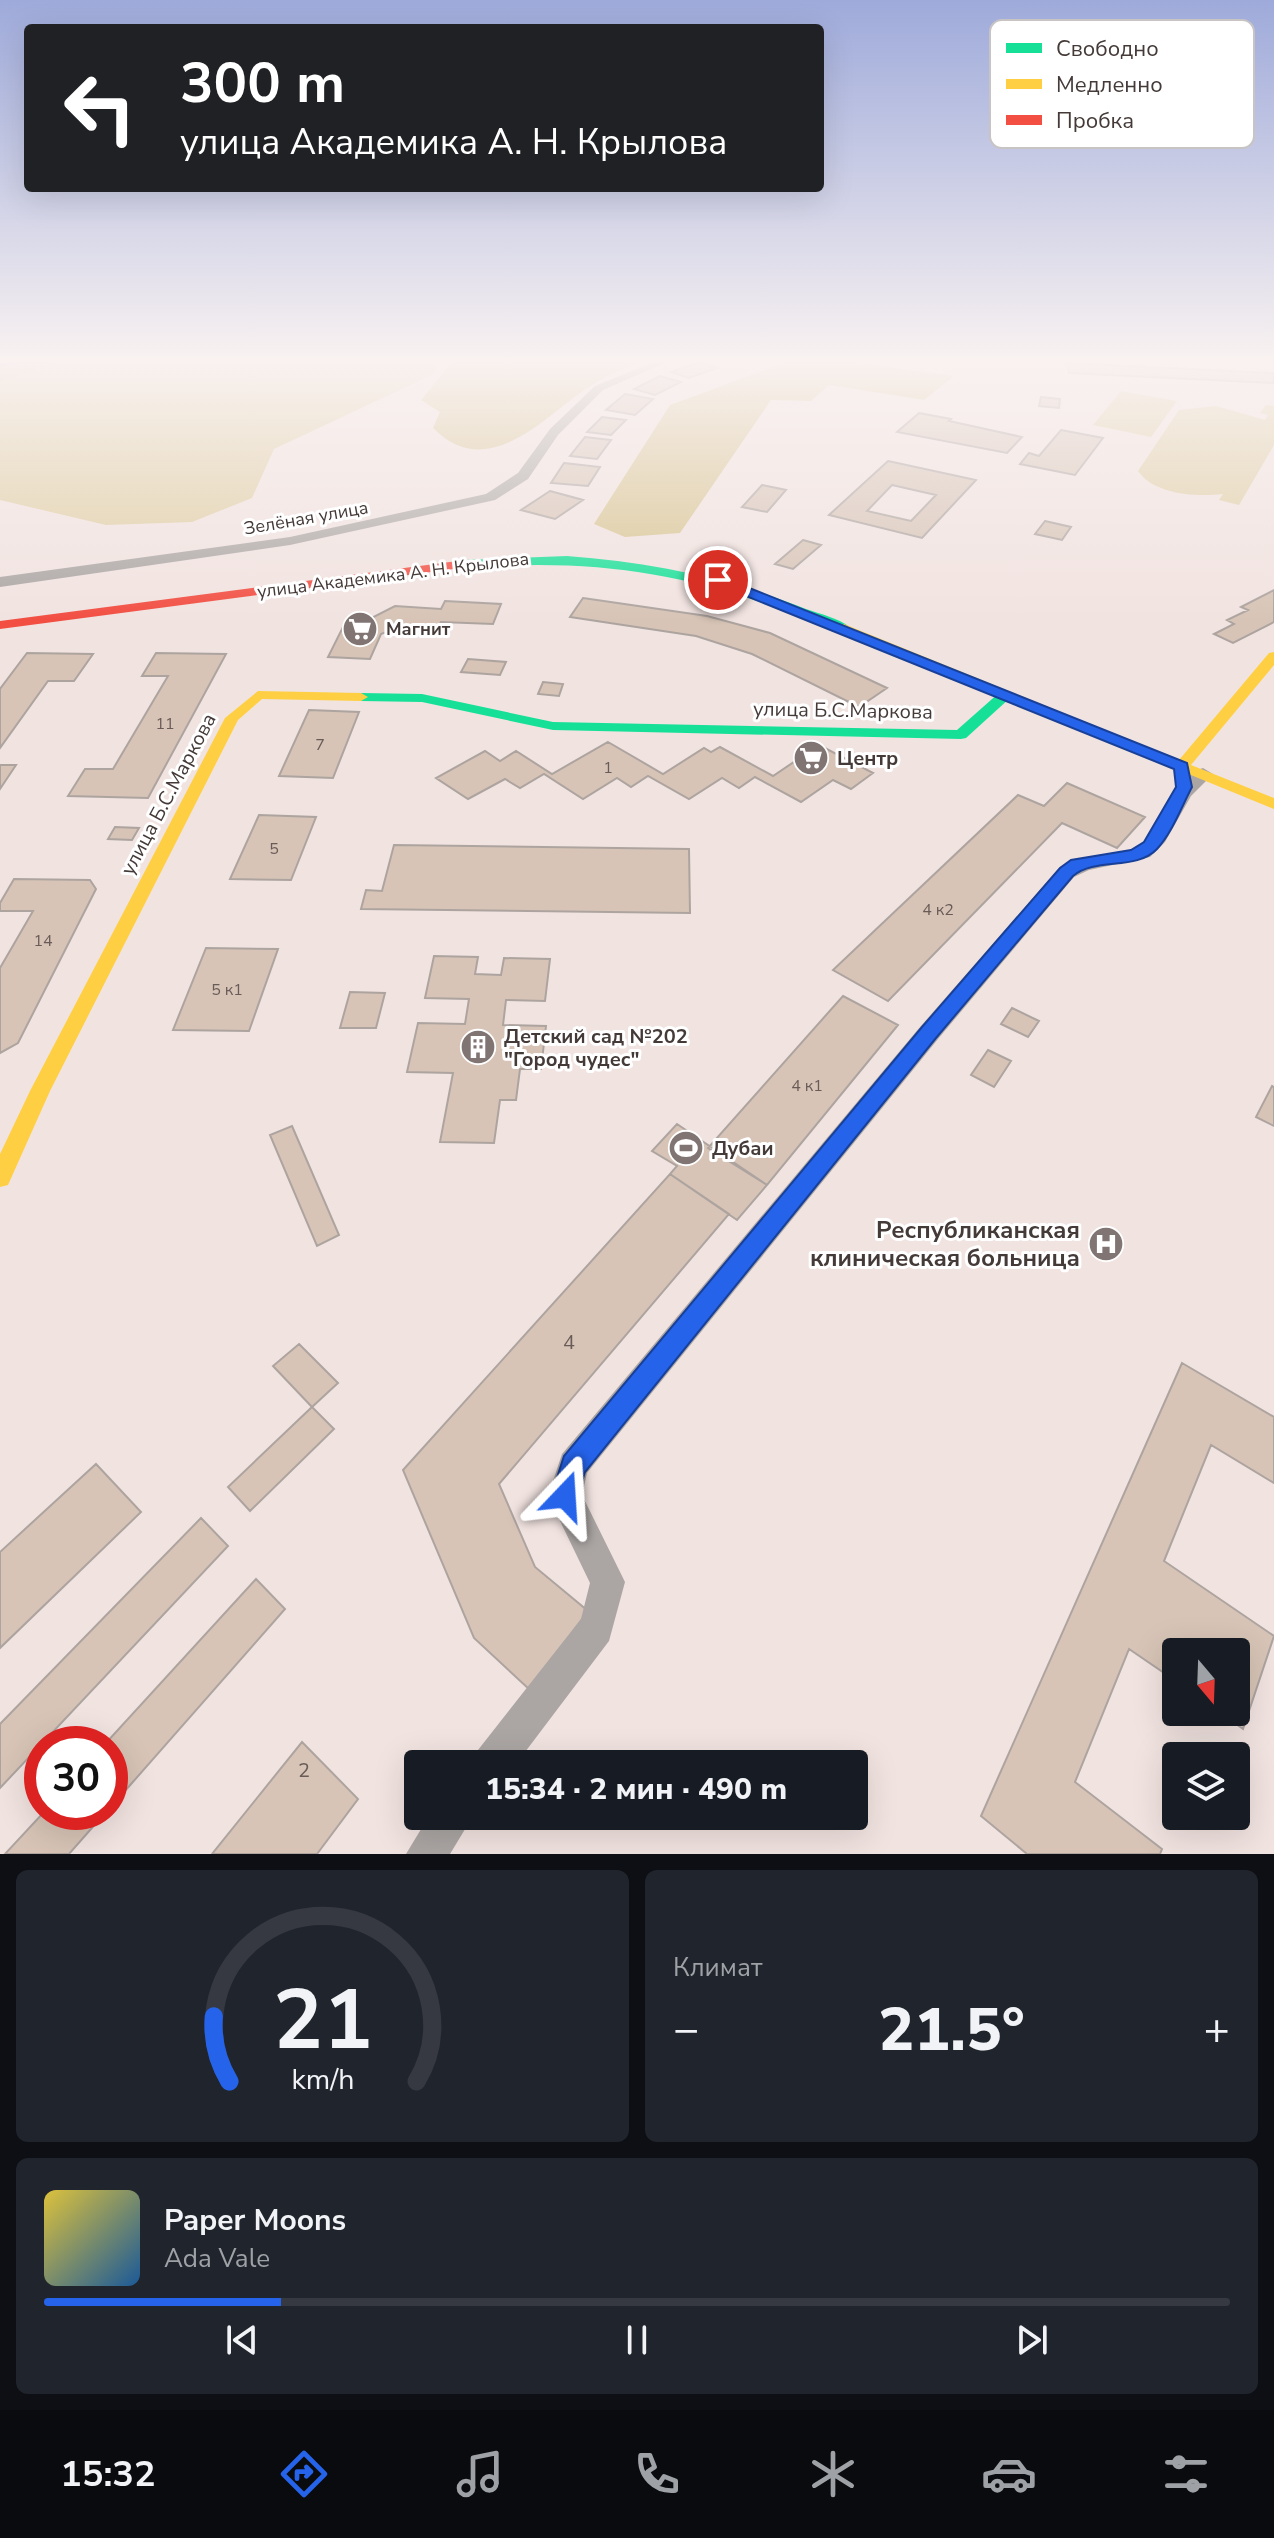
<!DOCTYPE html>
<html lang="ru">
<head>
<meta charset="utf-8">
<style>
  :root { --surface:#171b24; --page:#20242c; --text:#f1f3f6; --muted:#9ea1a6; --line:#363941; --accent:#2563eb }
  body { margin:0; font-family:"Nunito Sans",sans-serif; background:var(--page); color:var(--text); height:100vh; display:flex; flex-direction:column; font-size:30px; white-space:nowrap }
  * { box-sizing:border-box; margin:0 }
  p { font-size:26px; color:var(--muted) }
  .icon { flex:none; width:44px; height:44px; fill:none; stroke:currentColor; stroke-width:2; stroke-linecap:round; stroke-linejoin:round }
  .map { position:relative; height:1854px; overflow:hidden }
  .panel { display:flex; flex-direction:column; gap:16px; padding:16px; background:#0d0f14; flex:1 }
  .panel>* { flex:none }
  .hud { position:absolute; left:24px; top:24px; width:800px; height:168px; border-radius:8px; box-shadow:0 8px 32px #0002; background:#202124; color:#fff; overflow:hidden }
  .needle { width:52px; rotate:161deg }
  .controls { position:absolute; left:1162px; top:1638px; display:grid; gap:16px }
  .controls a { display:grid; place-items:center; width:88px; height:88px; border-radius:8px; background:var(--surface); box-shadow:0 8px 32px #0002; font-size:40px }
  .speed { position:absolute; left:24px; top:1726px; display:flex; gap:16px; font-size:40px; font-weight:700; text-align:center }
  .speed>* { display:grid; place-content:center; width:104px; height:104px; border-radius:50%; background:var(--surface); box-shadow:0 8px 32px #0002; line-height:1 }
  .speed .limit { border:12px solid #d22; background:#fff; color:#111 }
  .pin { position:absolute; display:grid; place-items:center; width:68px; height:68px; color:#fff; margin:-34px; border:4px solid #fff; border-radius:50%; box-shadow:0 2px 8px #0007 }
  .me { position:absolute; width:88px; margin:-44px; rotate:20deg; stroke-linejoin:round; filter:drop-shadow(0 0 6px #0008) }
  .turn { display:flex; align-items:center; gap:28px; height:168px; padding:0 24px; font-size:36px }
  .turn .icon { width:104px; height:104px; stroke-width:2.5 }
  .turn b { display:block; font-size:56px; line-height:68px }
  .big { font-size:60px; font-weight:800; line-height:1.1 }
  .panel .tile { flex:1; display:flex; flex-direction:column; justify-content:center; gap:12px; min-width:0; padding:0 28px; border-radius:12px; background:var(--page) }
  .panel .dial { align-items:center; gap:0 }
  .dial svg { height:208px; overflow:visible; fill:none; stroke:var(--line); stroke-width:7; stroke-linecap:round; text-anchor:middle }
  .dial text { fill:var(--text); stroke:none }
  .song { display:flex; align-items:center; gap:24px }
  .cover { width:96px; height:96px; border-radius:12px; background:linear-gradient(135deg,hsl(50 70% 55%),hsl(210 70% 35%)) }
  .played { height:8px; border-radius:4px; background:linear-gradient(90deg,var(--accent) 20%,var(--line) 20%) }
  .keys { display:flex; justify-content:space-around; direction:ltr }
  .heat { display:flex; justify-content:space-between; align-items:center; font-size:44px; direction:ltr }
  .panel .tiles { flex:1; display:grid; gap:16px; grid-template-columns:1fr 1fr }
  .tile:last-child { grid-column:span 2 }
  .trip { position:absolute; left:404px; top:1750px; width:464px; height:80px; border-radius:8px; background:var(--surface); box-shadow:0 8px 32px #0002; font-weight:800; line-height:80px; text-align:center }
  .dock { display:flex; height:128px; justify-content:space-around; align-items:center; background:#090b0e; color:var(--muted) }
  .dock .icon { width:56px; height:56px }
  .dock .selected { color:var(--accent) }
  .dock b { font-size:36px; color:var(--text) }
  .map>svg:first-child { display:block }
  .green { fill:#decda2 }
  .forest { fill:#d7c491 }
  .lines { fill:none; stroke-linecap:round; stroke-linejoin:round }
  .stream { stroke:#d09cc4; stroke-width:4 }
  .building { fill:#d7c4b6; stroke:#ada4a0; stroke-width:2; fill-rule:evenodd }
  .street { fill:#aba6a4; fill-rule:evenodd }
  .fast { fill:#16e098; fill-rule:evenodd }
  .slow { fill:#ffcf43; fill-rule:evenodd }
  .jam { fill:#f24e42; fill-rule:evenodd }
  .route { fill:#2563eb; stroke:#184099; stroke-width:2 }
  .labels { text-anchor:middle; stroke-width:6; stroke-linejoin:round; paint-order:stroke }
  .number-label { font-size:16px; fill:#695c58 }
  .far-street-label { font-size:18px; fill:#443a38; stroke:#fff }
  .far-poi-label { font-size:18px; font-weight:bold; fill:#443a38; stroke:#fff; text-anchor:start }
  .street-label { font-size:20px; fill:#443a38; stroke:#fff }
  .poi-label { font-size:20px; font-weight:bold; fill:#443a38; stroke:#fff; text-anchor:start }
  .near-number-label { font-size:20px; fill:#695c58 }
  .near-poi-label { font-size:24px; font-weight:bold; fill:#443a38; stroke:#fff; text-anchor:end }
  .key { fill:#fff; stroke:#c7c4c3; stroke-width:2 }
  .key-label { font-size:22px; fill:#443a38 }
</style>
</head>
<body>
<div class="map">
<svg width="1274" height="1854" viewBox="0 0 1274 1854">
  <rect width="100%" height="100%" fill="#f1e3e0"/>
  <path class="green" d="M63 362H436V373L274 449 252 498 192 522 106 525 0 500V382Z
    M1121 391 1177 401 1151 437 1093 425Z
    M1266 405 1274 406V445L1239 505 1219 500 1223 494C1196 497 1155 495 1138 471L1179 410 1216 406 1265 420 1268 415 1260 413Z"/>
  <path class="forest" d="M0 362H63L0 382Z
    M452 362H642C620 368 594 382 576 396 535 427 483 479 433 428L440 412 421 400Z
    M786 362H848L954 376 924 400 829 385 811 401 771 400 680 533 625 537 594 524 670 405Z"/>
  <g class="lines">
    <path class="stream" d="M0 365 15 362"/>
  </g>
  <path class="building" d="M699 362 717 368 689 378 671 372Z
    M1066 363 1274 373V383L1069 373Z
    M660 376 681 382 655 395 634 389Z
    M625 394 653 399 635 415 606 410Z
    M1041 397 1060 399 1059 408 1039 406Z
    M919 413 951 419 949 421 1022 437 1007 453 897 432Z
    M602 417 626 420 611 435 587 432Z
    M1061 430 1103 438 1075 475 1020 464 1029 453 1039 456Z
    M585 437 611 440 597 459 570 456Z
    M888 461 976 480 922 538 829 515ZM892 485 936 495 911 521 867 511Z
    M564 463 600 467 588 486 551 483Z
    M762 485 786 490 767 512 742 507Z
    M550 491 583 500 555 519 521 510Z
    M1045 521 1071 527 1062 540 1035 534Z
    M803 540 821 545 793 569 775 564Z
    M1274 590V622L1233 643 1214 634 1234 624 1227 620 1248 610 1241 607Z
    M583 598 707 616 770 633 887 688 859 707 752 654 696 636 570 617Z
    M445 601 501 604 493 624 441 622 438 628 401 626 381 634 370 659 328 657 344 625 356 626 395 606 441 609Z
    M27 653 93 654 74 681H48L0 748V689Z
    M156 653 226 654 148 798 68 796 85 769H113L168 676H142Z
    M468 659 506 662 500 675 461 672Z
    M543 682 563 684 559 696 538 694Z
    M309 710 359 712 333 778 279 776Z
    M608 742 663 774 704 748 711 752 720 747 773 776 819 745 873 773 851 789 833 780 801 802 755 777 739 788 722 778 689 799 648 776 631 787 617 778 583 799 544 774 520 788 505 779 468 799 436 778 485 751 500 761 516 751 552 774Z
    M0 765H16L0 789Z
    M1067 783 1145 817 1117 848 1062 823 888 1001 833 970 1018 795 1044 806Z
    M259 815 316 817 291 880 230 879Z
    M115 827 139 828 132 840 108 839Z
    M394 845 689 849 690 913 361 909 366 890 382 891Z
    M14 879 90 880 96 889 18 1043 0 1053V968L33 911H0V903Z
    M206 948 278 949 249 1031 173 1030Z
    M434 956 478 957 475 974 501 975 504 958 550 959 545 1001 506 1000 503 1025 546 1026 541 1069H520L516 1100H500L494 1143 440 1142 453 1073 407 1072 418 1023 465 1024 469 999 425 998Z
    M350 992 385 993 376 1028H340Z
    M843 996 898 1025 767 1185 708 1148Z
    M1012 1008 1039 1021 1028 1037 1001 1024Z
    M988 1050 1011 1061 994 1087 971 1075Z
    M1272 1086 1274 1087V1126L1256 1117Z
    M677 1124 767 1185 737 1220 670 1174 677 1166 652 1151Z
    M292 1126 339 1235 317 1246 270 1135Z
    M670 1174 729 1214 499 1484 535 1567 588 1611 530 1690 474 1638 403 1470Z
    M299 1344 338 1383 312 1407 273 1366Z
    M1182 1363 1274 1417V1483L1211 1445 1164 1561 1274 1636 1243 1729 1219 1712H1236V1652H1176V1681L1129 1649 1075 1782 1162 1849 1160 1854H1027L981 1816Z
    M312 1407 334 1429 250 1511 228 1487Z
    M96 1464 141 1512 0 1648V1552Z
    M201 1518 228 1546 0 1788V1724Z
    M256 1579 285 1609 110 1808V1744H105Z
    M302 1742 358 1799 317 1854H212Z
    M44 1812H106L69 1854H5Z"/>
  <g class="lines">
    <path class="street" d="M654 362H667L603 390 558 435 528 479 495 500 290 545 0 587V577L290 537 486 494 518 473 550 429 595 386Z
      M1203 768 1213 774 1191 796 1165 842 1150 857 1089 870 1074 877 938 1039 587 1473 582 1495 625 1582 609 1641 516 1764H473L478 1750 581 1619 590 1583 548 1496 562 1454 920 1027 1060 867C1085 853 1123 861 1144 841 1166 821 1170 777 1203 768Z
      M429 1816H473L450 1854H406Z"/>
    <path class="fast" d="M567 556C650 562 729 578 806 609 820 614 839 618 851 628L844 632 839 631C704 577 612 557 465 568L459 564 465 560Z
      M1005 691 1010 692V698L966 738 961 739 553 730 422 702 361 701 354 697 361 693 422 694 553 722 957 730 1000 692Z"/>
    <path class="slow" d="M844 624 1179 760 1269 653 1274 652V665L1191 765 1274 798V809L839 631 837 628Z
      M258 691 361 693 368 697 361 701 262 699 238 720 50 1091 8 1185 0 1187V1154L30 1091 225 718Z"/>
    <path class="jam" d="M465 560 471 564 469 567 0 629V621Z"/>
  </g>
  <linearGradient id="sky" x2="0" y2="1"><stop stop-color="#9eaada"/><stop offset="0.58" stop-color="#f9f2f1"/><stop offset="1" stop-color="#f9f2f1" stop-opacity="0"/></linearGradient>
  <rect width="1274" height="621" fill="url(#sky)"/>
  <path class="route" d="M714 577H722L1187 763 1192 787C1182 806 1172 833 1157 849 1136 871 1096 857 1073 876L936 1038 585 1472 574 1506 565 1510 555 1506 551 1496 564 1456 922 1027 1060 868 1071 860 1131 850 1144 842 1176 787 1174 769 714 583Z"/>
  <defs>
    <symbol id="supermarket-disc" viewBox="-11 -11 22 22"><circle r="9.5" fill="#817573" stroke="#fff"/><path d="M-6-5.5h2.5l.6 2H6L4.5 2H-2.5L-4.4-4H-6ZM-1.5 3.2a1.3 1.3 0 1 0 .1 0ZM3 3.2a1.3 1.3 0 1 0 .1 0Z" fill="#fff"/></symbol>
    <symbol id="building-disc" viewBox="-11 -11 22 22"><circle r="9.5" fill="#817573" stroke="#fff"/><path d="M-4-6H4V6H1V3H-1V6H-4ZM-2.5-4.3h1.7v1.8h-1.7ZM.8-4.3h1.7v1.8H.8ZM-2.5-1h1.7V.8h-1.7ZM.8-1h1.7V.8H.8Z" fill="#fff"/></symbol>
    <symbol id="stadium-disc" viewBox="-11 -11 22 22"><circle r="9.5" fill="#817573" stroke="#fff"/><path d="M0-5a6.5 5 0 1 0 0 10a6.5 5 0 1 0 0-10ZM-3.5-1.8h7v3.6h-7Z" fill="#fff"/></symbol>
    <symbol id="hospital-disc" viewBox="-11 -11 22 22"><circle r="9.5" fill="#817573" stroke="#fff"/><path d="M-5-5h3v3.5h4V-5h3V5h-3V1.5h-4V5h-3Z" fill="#fff"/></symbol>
  </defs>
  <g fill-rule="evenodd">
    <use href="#supermarket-disc" x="340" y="609" width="40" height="40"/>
    <use href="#supermarket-disc" x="791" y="738" width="40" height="40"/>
    <use href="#building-disc" x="458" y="1027" width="40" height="40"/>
    <use href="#stadium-disc" x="666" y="1128" width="40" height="40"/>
    <use href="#hospital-disc" x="1086" y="1224" width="40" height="40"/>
  </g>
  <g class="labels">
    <g class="number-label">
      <text x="165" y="729">11</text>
      <text x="320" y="750">7</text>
      <text x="608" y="773">1</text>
      <text x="274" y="854">5</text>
      <text x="938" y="915">4 к2</text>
      <text x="43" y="946">14</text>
      <text x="227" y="995">5 к1</text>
      <text x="807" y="1091">4 к1</text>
    </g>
    <g class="far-street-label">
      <text transform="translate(306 518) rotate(-10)" y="6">Зелёная улица</text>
      <text transform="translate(393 575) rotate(-7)" y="6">улица Академика А. Н. Крылова</text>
    </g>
    <g class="far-poi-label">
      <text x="386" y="635">Магнит</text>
    </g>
    <g class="street-label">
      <text transform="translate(843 710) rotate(1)" y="7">улица Б.С.Маркова</text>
      <text transform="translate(168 794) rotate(-62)" y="7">улица Б.С.Маркова</text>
    </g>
    <g class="poi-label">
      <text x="837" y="765">Центр</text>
      <text x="504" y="1043">Детский сад №202<tspan x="504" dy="23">"Город чудес"</tspan></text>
      <text x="712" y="1155">Дубаи</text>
    </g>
    <g class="near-number-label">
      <text x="569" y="1349">4</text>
      <text x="304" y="1777">2</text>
    </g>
    <g class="near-poi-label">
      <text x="1080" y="1238">Республиканская<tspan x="1080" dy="28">клиническая больница</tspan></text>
    </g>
  </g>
  <rect x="990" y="20" width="264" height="128" rx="12" class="key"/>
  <rect x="1006" y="43" width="36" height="10" fill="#16e098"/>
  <rect x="1006" y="79" width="36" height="10" fill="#ffcf43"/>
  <rect x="1006" y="115" width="36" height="10" fill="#f24e42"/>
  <g class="key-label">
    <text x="1056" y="56">Свободно</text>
    <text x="1056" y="92">Медленно</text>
    <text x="1056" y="128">Пробка</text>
  </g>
</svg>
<div class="controls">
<a><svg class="needle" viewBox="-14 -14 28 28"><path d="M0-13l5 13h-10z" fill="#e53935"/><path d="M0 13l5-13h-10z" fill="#9ea1a6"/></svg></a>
<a><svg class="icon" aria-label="layers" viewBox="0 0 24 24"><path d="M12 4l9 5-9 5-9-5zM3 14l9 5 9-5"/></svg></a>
</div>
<div class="speed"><div class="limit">30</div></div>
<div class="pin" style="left:718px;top:580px;background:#d93025"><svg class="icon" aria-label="arrive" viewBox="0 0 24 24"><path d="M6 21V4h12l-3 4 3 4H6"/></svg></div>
<svg class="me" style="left:565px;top:1496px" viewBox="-20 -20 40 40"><path d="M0-17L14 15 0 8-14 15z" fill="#2563eb" stroke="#fff" stroke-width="4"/></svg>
<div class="trip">15:34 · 2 мин · 490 m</div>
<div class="hud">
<div class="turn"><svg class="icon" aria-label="left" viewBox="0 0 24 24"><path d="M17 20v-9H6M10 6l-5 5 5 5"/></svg><div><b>300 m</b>улица Академика А. Н. Крылова</div></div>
</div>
</div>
<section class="panel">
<div class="tiles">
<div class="tile dial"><svg viewBox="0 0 100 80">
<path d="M14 69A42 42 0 1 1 86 69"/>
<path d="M14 69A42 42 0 0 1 8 44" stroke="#2563eb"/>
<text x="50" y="56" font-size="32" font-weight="700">21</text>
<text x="50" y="72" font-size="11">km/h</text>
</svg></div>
<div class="tile"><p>Климат</p>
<div class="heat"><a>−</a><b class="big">21.5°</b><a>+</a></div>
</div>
<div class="tile">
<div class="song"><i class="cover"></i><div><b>Paper Moons</b><p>Ada Vale</p></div></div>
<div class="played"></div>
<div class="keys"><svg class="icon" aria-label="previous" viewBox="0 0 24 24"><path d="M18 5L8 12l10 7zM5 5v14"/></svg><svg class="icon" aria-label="pause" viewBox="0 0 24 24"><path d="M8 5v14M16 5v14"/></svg><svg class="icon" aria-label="next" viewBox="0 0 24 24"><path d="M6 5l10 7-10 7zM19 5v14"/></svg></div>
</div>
</div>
</section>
<nav class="dock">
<b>15:32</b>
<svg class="icon selected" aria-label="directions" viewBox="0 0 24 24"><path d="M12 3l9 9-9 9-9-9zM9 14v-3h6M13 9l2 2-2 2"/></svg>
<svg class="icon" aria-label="music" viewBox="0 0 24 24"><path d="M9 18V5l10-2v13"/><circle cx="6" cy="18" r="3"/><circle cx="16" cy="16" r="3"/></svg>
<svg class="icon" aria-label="phone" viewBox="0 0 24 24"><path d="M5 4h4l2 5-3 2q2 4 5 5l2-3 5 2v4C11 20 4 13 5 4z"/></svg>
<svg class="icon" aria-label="climate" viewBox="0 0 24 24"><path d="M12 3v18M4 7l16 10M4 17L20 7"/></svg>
<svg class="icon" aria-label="car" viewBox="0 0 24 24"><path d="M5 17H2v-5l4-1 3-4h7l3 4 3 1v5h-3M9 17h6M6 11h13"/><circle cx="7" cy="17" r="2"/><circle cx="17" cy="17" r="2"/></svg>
<svg class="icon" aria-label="filters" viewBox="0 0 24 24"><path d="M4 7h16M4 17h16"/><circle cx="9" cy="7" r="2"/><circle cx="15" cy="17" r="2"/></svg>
</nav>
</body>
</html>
